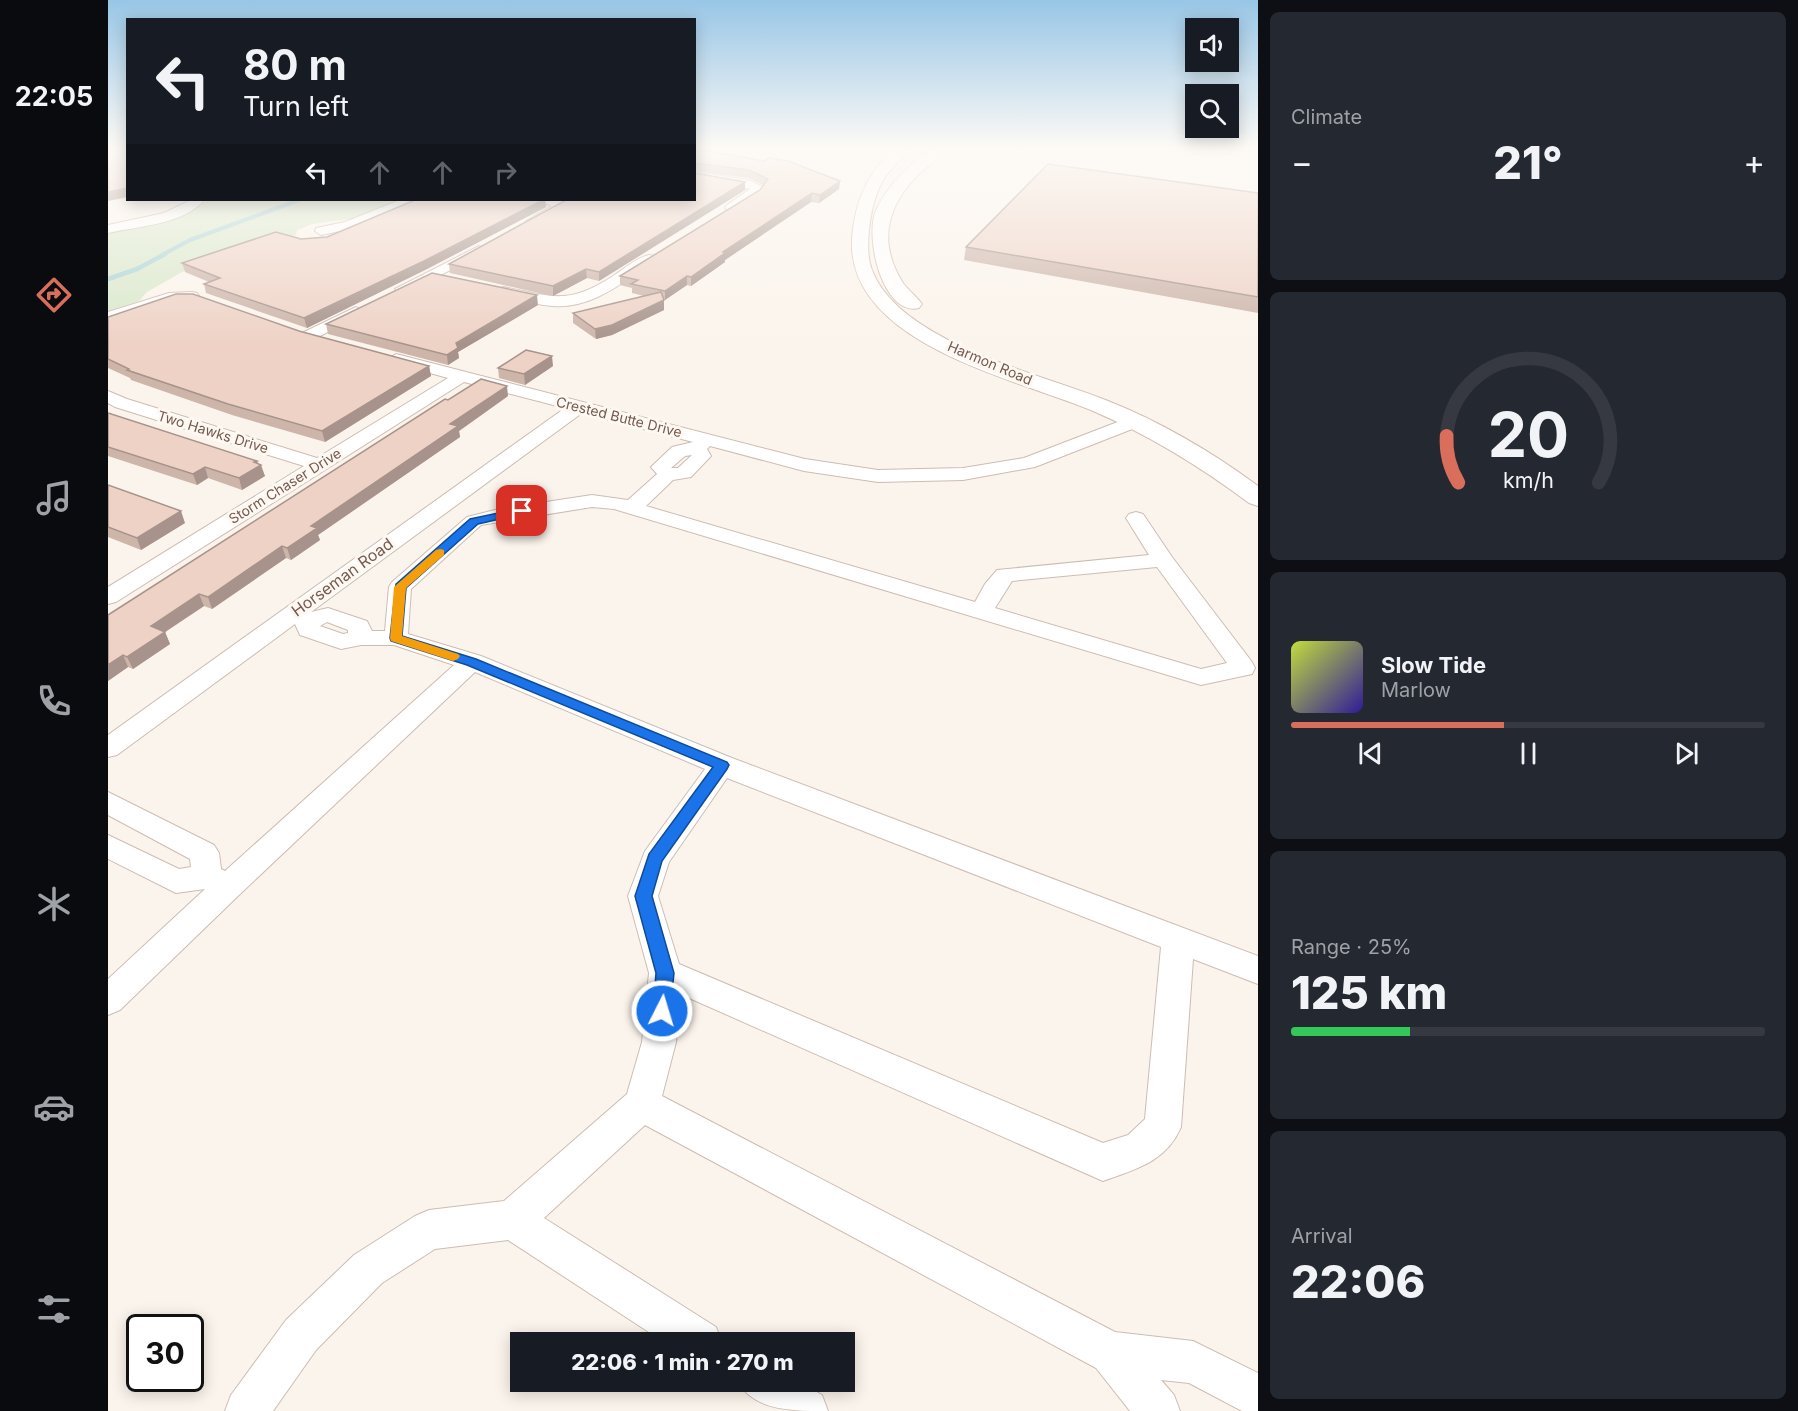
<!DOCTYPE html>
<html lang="en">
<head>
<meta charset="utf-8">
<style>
  :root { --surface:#171b24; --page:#242831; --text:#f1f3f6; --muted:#9ea1a6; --line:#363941; --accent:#d96e5d }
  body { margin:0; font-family:Inter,sans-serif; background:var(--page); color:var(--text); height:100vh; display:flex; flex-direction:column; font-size:22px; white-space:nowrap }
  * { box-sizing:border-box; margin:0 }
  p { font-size:20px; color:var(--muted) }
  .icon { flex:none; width:33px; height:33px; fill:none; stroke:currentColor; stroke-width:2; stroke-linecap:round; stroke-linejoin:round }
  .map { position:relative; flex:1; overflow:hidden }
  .drawer { display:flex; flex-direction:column; gap:12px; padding:12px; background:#0d0f14; width:540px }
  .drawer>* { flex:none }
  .hud { position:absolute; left:18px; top:18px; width:570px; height:183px; border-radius:0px; box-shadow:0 3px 15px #0003; background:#171b24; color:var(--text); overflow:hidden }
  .fabs { position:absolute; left:1077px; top:18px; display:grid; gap:12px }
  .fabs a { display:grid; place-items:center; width:54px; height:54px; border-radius:0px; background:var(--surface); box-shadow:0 3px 15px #0003; font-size:30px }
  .speed { position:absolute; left:18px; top:1314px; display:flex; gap:12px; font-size:30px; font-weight:700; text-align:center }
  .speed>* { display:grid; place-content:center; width:78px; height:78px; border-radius:50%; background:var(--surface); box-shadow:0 3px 15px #0003; line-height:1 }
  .speed .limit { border:3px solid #111; border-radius:9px; background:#fff; color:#111 }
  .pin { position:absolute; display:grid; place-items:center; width:51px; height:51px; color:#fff; margin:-26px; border-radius:12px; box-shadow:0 3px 9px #0006 }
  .me { position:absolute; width:66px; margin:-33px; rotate:5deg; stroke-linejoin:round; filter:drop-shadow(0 0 4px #0008) }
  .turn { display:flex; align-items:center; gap:21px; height:126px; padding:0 18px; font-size:27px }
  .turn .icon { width:78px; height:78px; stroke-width:2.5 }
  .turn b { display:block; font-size:42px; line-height:51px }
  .lanes { display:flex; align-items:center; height:57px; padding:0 18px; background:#0003; justify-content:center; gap:30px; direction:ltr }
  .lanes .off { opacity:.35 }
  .big { font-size:45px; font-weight:800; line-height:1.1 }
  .drawer .widget { flex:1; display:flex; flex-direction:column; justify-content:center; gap:9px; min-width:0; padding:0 21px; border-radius:9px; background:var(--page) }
  .drawer .dial { align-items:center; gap:0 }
  .dial svg { height:156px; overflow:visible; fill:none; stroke:var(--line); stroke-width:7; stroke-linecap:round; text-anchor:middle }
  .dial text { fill:var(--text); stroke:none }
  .song { display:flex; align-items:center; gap:18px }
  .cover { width:72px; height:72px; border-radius:9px; background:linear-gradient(135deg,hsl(70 70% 55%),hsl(250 70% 35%)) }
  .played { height:6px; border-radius:3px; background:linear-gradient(90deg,var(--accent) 45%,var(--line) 45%) }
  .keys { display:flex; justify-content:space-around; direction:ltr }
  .heat { display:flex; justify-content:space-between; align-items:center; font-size:33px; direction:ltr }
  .charge { height:9px; border-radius:4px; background:linear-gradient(90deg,#34c759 25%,var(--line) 0) }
  .trip { position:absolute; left:402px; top:1332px; width:345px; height:60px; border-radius:0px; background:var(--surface); box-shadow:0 3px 15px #0003; font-weight:800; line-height:60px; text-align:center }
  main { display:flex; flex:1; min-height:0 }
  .tab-bar { display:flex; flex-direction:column; width:108px; justify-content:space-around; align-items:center; background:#090b0e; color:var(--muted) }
  .tab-bar .icon { width:42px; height:42px }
  .tab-bar .selected { color:var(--accent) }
  .tab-bar b { font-size:27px; color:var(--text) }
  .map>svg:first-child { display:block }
  .green { fill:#d9e8cb }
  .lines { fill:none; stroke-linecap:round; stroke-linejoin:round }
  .stream-far1 { stroke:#a9d2d4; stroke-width:4 }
  .stream { stroke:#a9d2d4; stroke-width:4.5 }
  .street-casing { stroke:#cdbcb2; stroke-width:2 }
  .secondary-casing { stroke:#d2bdb2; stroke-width:2 }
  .street { fill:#fff; fill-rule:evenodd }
  .secondary { fill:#fff; fill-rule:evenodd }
  .wall { fill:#cdb5aa }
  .shaded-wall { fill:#a7938b }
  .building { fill:#eed2c6; stroke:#a7938b; stroke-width:1.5 }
  .route { fill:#1a73e8; stroke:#114b97; stroke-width:1.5 }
  .slow { fill:#f59e0b }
  .labels { text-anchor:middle; stroke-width:6; stroke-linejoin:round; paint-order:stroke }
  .far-street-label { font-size:14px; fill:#755a50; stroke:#fef8f2 }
  .street-label { font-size:16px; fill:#755a50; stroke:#fef8f2 }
</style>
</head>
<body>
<main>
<nav class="tab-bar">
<b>22:05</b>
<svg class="icon selected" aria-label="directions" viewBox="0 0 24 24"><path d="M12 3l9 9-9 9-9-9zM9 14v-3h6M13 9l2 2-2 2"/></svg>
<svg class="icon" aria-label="music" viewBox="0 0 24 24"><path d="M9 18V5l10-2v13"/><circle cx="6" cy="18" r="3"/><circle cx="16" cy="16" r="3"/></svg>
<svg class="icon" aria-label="phone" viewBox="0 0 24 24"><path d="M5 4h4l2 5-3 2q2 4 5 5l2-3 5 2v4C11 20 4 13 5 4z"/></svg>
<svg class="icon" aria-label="climate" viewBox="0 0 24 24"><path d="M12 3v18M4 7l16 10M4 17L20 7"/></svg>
<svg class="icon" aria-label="car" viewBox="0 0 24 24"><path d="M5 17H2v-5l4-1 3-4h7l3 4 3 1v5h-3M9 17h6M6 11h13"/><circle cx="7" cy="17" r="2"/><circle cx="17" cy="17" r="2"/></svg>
<svg class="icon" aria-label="filters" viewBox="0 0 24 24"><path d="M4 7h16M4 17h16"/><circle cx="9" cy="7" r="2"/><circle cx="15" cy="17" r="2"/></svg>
</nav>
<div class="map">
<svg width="1150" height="1411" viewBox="0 0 1150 1411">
  <rect width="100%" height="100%" fill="#fbf4ec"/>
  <path class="green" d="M99 200H291L249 218 204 224 189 230 188 235 76 271 39 292 31 301 0 312V231C29 224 78 219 99 200Z"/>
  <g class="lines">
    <path class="stream-far1" d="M54 255 82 240 191 200"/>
    <path class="stream" d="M0 279 29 269 57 254"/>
    <defs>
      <path id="street" d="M586 172 640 180 657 188 623 212 617 208 619 205 642 189 586 179Z
        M83 200H96C75 225 30 226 0 233V225L56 213Z
        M292 200H307L246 228 213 235 207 231 208 228 237 222Z
        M430 200H453L457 207 428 227H418L417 224 418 221 444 206Z
        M371 246 378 250 376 253 299 292H289L287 289Z
        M541 255 546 256 548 259 546 262C515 282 484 309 445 306 427 305 408 298 390 294L388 291 395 287C445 296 459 306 505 276 516 269 528 258 541 255Z
        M84 292 89 293 91 296 89 299 62 301 0 322V312L61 293Z
        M248 307 256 312 253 315 206 339 200 341 192 336 194 333Z
        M288 354 697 459 770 470 855 468 916 458 1020 418H1032L1035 422 1032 426 927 467 855 480 770 482 696 471 602 446 599 449 603 456 583 477 565 480 538 506 867 602 877 584 889 570 1041 555 1018 518 1021 514 1028 512 1035 514 1064 557 1144 662 1147 668 1144 674 1093 685 506 509 484 507 373 525 303 589 300 634 373 656 624 758 1150 956V984L1085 959 1073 1127C1058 1162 1028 1169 995 1181L572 994 568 1042 554 1096 1007 1332 1085 1341 1150 1373V1411H1134L1081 1383 1053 1380 1066 1395 1072 1411H1022L988 1368 537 1125 436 1218 608 1327 614 1342H556L400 1240 327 1249 274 1283 208 1350 165 1411H117L123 1395 178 1320 246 1255 307 1216 321 1210 396 1201 519 1094 534 1042 541 973 520 896 537 851 597 769 367 672 131 895 12 1010 0 1015V979L97 889 68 893 0 859V835L71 869 83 867 82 859 0 815V792L106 845 111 853 113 869 117 871 346 665 286 645H253L233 649 192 635 187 624 9 755 0 757V735L457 408 356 382 8 602 0 604V587L196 466 7 407 0 403V391L19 399 209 458 340 378 282 362 280 359ZM474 413 585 442 564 447 543 467 549 474 520 500 484 495 391 509 359 517 284 582 281 587 277 631H264L259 621 220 608 203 612ZM584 455 570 468H563L577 456ZM1049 567 1119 663 1093 669 887 608 904 581ZM219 622 240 630V633L235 634 212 626ZM619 778 1053 947 1037 1119 1020 1135 995 1143 571 964 550 896 561 862Z
        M630 1382H691L714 1395 720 1411C684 1411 647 1411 630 1382Z"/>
      <path id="secondary" d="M788 147H803C794 159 782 168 774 182 766 197 763 213 761 229 760 243 759 257 764 270 792 343 934 374 1000 401 1053 422 1104 452 1150 486V506L1141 503C1093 467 1041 435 985 411 907 378 728 342 745 229 749 196 763 169 788 147Z
        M826 147H841C832 159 817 167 807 178 777 210 771 245 795 283 801 291 808 296 814 304L811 308C775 317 755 236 769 208 781 183 804 163 826 147Z"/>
    </defs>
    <use href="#street" class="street-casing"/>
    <use href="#secondary" class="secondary-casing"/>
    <use href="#street" class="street"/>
    <use href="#secondary" class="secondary"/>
  </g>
  <path class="wall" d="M586 149 732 181 731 189 711 203 703 202 617 260V262L583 286 579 285 557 300H556V310L504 335 488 339 465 323V313L536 296 524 293V288L512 285V276L652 190 655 185 640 178 586 171Z
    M637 182V190L491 281 479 278 445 296 342 273 341 264 456 201 454 200H586Z
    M1150 193V313L856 260 858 247Z
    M307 200H437L438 207 317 270 199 328 98 293 96 284 101 282 77 272 74 263 193 239 219 237Z
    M430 305 350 352 351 358 340 365 220 334 218 324Z
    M0 317 191 331 321 366 323 376 217 442 124 415 23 380 22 378 0 368Z
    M445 366 417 385 391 378 390 368Z
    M400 396 351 431 352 437 210 535 212 540 183 560 178 558 104 609 96 606 57 632 62 644 25 669 20 667 0 681V615L340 400Z
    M0 413 150 464 157 476 134 490 100 478 89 485 0 456Z
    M0 485 77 523 33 550 0 537Z"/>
  <path class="shaded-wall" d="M732 181 731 189 711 203 712 195Z
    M637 182V190L491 281V272Z
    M20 188V197L0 201V192Z
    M704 193 703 202 617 260V262L583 286V277L615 252Z
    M435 200H437L438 207 317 270 199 328 196 318Z
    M478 269 479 278 445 296V286Z
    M579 276V285L557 300V291Z
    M429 295 430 305 350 352 351 358 340 365 339 355 348 343Z
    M556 300V310L504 335 488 339 487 329Z
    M444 356 445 366 417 385 416 374Z
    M321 366 323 376 217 442 214 431Z
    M399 386 400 396 351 431 352 437 210 535 212 540 183 560 179 548 203 526 342 424Z
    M149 461 151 466 153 465 157 476 134 490 131 478 146 462Z
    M97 467 100 478 89 485 85 474Z
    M73 511 77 523 33 550 29 538Z
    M174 546 178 558 104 609 100 597Z
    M91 594 96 606 57 632 62 644 25 669 19 657 43 626Z
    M15 655 20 667 0 681V665Z"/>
  <path class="building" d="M0 147H20V188L0 192Z
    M586 149 656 161 661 158 680 161 732 181 712 195 704 193 615 252 617 253 583 277 579 276 557 291 523 284 530 280 512 276 652 190 660 179 641 170 586 163Z
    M940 164 1150 193V297L858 247Z
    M586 173 637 182 491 272 478 269 445 286 341 264 458 200H586Z
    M307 200H435L316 261 196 318 96 284 112 278 74 263 168 232 193 239 219 237Z
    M324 273 429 295 348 343 350 348 339 355 218 324Z
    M553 292 556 300 504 325 487 329 465 313Z
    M68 294H85L191 331 321 366 214 431 120 404 19 370 21 369 0 359V317Z
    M418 350 444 356 416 374 390 368Z
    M373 379 399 386 342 424 350 426 203 526 209 528 179 548 174 546 100 597 91 594 43 626 57 632 19 657 15 655 0 665V615L337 399 340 400Z
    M0 413 149 461 146 462 153 465 131 478 97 467 85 474 0 447Z
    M0 485 73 511 29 538 0 527Z"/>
  <linearGradient id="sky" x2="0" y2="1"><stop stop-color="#98c6e6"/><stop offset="0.43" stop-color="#fdfaf6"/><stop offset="1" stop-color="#fdfaf6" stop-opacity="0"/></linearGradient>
  <rect width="1150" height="344" fill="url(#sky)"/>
  <path class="route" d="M414 508 418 509V513L370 524 298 588 294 636 368 659 619 762 621 765 619 769 554 861 544 896 566 973 562 1011 560 1017 554 1019 547 1017 545 1011 548 973 527 896 541 854 605 767 359 665 283 641 282 638 288 584 362 519Z"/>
  <path class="slow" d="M332 549 336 550V555L298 588 294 636 350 654 352 656 350 659 345 661 283 641 282 638 286 587 328 550Z"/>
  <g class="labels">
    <g class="far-street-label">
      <text transform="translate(882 363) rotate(23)" y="5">Harmon Road</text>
      <text transform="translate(511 417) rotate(14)" y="5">Crested Butte Drive</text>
      <text transform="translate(105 432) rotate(17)" y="5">Two Hawks Drive</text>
      <text transform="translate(177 486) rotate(-32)" y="5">Storm Chaser Drive</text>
    </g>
    <g class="street-label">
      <text transform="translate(234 577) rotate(-36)" y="6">Horseman Road</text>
    </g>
  </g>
</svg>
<div class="fabs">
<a><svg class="icon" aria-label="sound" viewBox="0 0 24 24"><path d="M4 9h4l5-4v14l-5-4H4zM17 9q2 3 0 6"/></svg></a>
<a><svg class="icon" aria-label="search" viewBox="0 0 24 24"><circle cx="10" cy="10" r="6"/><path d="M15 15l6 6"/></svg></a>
</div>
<div class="speed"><div class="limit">30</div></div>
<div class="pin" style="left:414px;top:511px;background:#d93025"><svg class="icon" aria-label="arrive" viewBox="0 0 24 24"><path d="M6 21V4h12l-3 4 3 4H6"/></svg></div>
<svg class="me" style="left:554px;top:1011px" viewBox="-20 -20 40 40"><circle r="17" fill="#1a73e8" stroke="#fff" stroke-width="3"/><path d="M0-11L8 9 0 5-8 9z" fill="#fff"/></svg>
<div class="trip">22:06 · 1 min · 270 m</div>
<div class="hud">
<div class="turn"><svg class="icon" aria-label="left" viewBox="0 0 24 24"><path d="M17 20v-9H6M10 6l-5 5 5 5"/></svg><div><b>80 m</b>Turn left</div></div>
<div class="lanes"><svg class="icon" aria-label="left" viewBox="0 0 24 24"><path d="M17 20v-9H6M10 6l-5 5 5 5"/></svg><svg class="icon off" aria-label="ahead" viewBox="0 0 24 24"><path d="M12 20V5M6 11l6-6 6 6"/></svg><svg class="icon off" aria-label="ahead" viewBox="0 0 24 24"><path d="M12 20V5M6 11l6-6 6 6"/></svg><svg class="icon off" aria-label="right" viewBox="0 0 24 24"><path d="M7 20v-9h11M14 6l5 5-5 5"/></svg></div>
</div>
</div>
<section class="drawer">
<div class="widget"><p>Climate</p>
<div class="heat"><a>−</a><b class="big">21°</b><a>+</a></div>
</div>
<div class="widget dial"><svg viewBox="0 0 100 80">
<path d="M14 69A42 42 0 1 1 86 69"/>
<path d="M14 69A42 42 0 0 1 8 45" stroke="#d96e5d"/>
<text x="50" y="56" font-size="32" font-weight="700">20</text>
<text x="50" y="72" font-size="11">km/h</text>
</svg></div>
<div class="widget">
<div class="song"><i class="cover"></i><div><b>Slow Tide</b><p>Marlow</p></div></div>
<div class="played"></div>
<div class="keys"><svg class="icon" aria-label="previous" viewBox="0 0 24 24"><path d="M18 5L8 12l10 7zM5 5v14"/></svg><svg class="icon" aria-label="pause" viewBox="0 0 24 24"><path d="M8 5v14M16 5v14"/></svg><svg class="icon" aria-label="next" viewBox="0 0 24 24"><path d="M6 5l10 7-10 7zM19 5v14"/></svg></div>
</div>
<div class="widget"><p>Range · 25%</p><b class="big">125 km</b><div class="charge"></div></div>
<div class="widget"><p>Arrival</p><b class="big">22:06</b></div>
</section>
</main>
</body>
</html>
